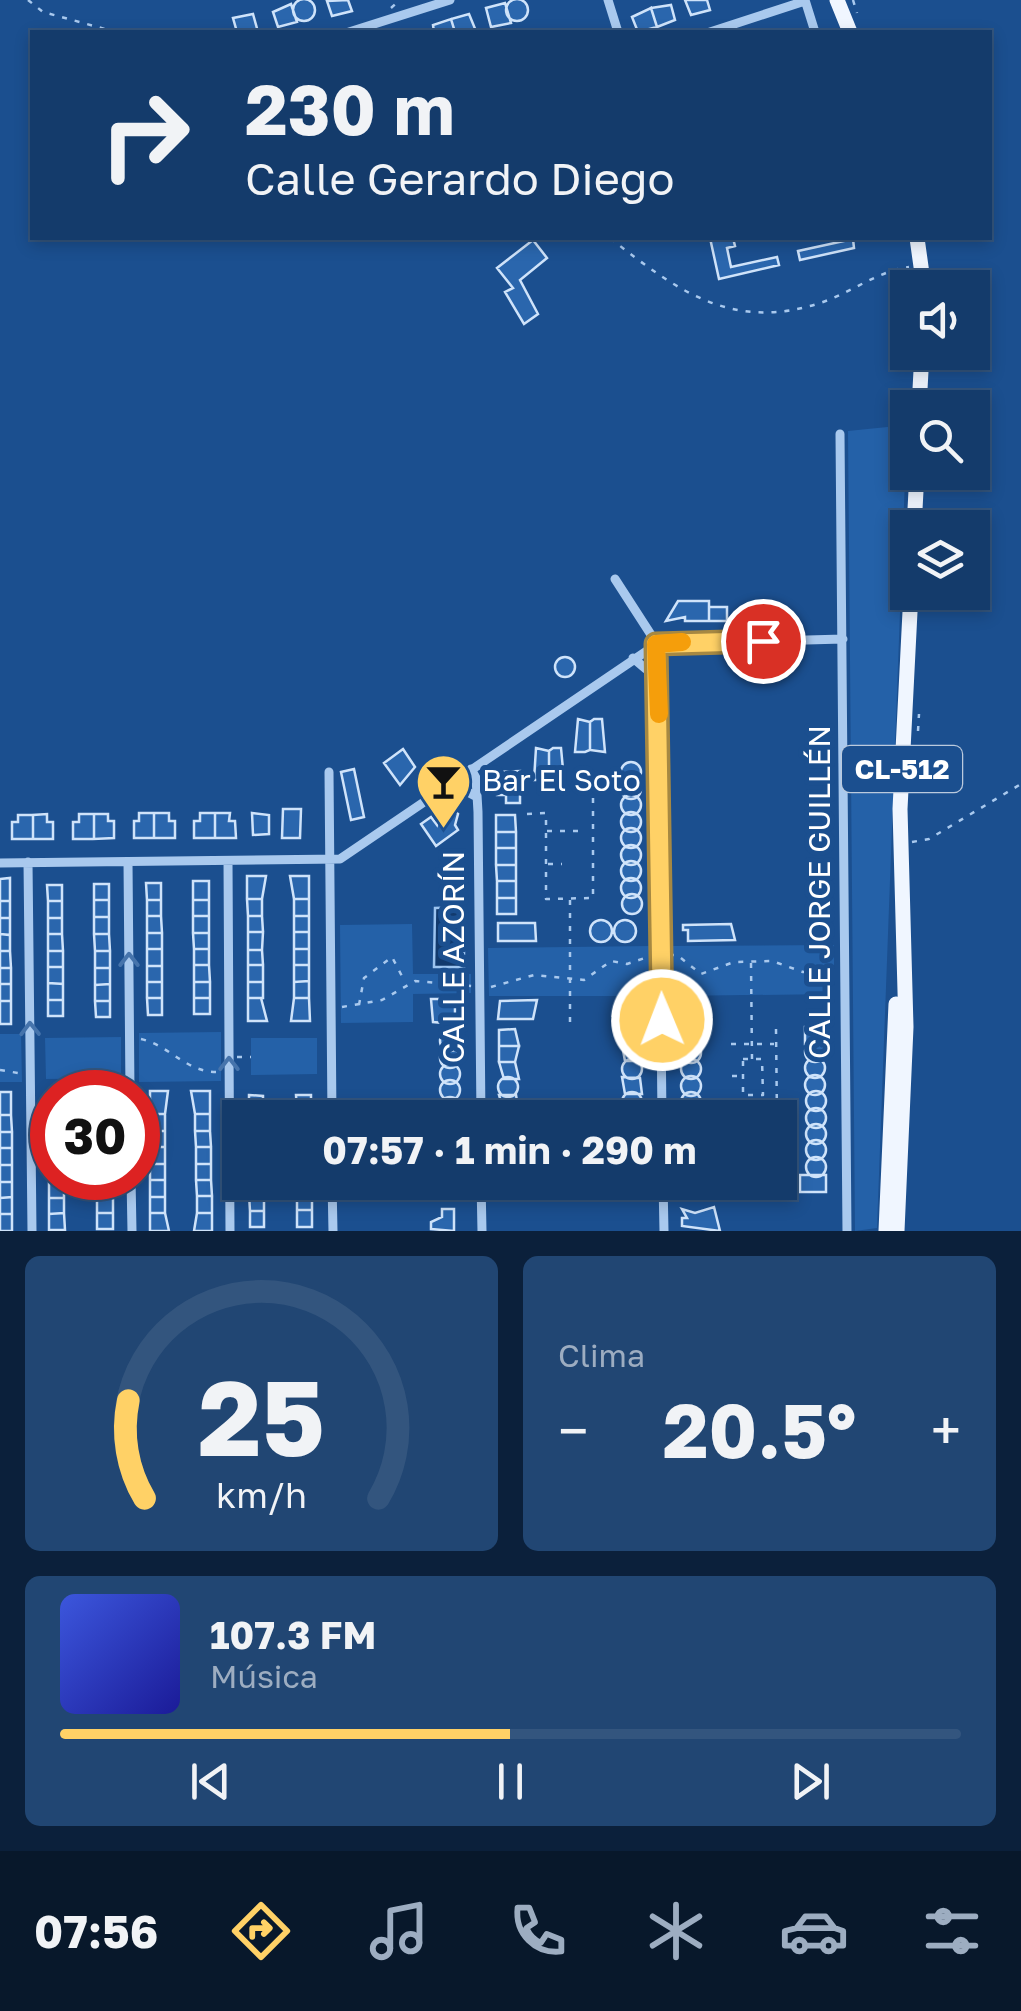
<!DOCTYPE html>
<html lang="es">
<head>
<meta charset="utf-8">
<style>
  :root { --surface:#143b6b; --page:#214673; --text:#f1f3f6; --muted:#9dadc1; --line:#33557e; --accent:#ffd166 }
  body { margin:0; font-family:"Golos Text",sans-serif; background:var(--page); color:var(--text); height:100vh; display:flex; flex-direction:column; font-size:38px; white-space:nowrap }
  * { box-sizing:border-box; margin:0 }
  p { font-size:32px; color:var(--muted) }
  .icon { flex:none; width:55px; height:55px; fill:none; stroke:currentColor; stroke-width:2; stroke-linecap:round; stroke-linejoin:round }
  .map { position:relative; height:1231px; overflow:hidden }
  .sheet { display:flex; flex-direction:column; gap:25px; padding:25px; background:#0b203b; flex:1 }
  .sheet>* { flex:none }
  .hud { position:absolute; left:30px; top:30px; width:962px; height:210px; border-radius:0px; box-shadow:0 5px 15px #0003,0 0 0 2px var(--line); background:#143b6b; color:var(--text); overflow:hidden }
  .controls { position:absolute; left:890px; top:270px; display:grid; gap:20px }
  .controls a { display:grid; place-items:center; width:100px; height:100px; border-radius:0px; background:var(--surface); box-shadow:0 5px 15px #0003,0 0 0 2px var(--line); font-size:50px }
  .speed { position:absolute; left:30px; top:1070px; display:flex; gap:20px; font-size:50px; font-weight:700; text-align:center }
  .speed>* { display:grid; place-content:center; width:130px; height:130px; border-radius:50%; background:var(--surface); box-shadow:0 5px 15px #0003,0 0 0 2px var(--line); line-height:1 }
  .speed .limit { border:15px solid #d22; background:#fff; color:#111 }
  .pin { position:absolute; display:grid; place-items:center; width:85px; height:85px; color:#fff; margin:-42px; border:5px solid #fff; border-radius:50%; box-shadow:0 2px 10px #0007 }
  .me { position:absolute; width:110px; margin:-55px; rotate:359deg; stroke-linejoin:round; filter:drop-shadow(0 0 8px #0008) }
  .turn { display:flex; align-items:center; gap:35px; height:210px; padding:0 50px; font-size:45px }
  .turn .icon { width:130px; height:130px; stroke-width:2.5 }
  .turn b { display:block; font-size:70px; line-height:85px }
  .big { font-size:75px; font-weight:700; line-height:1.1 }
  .sheet .card { flex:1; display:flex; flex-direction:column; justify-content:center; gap:15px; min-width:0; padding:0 35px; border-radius:15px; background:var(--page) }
  .sheet .dial { align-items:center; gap:0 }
  .dial svg { height:260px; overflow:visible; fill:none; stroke:var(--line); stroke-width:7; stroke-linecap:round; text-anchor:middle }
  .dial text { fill:var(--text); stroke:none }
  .song { display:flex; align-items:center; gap:30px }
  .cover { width:120px; height:120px; border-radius:15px; background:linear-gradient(135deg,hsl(230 70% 55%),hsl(240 70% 35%)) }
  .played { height:10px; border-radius:5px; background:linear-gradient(90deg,var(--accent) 50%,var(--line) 50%) }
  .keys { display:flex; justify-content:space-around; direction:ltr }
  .heat { display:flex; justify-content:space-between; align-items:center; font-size:55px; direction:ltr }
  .sheet .tiles { flex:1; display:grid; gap:25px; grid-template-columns:1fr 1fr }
  .card:last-child { grid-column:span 2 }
  .trip { position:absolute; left:222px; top:1100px; width:575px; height:100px; border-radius:0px; background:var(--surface); box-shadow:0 5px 15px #0003,0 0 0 2px var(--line); font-weight:700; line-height:100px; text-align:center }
  .tab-bar { display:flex; height:160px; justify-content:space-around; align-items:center; background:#08182b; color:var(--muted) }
  .tab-bar .icon { width:70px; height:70px }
  .tab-bar .on { color:var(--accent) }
  .tab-bar b { font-size:45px; color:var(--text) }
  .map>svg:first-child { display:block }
  .green { fill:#2461a8 }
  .water { fill:#123a6d; stroke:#9cc4f0; stroke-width:2.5 }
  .building { fill:#2a66ad; stroke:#cfe3fa; stroke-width:2.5 }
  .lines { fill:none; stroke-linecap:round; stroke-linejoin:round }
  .path { stroke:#a9c9ee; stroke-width:2.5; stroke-dasharray:5 8; stroke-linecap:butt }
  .minor { stroke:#a9c9ee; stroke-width:9 }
  .primary { stroke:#f0f6ff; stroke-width:15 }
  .oneway { stroke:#4674ac }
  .route-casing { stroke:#a68842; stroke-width:25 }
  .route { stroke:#ffd166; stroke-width:18 }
  .slow { stroke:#f59e0b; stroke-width:18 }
  .labels { text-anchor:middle; stroke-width:10; stroke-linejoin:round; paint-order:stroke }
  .shield { fill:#1b4f8f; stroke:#bbcadd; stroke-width:2.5 }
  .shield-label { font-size:28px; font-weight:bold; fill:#fff }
  .poi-label { font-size:30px; fill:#fff; stroke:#1b4f8f; text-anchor:start }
  .street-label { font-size:30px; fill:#fff; stroke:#1b4f8f }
</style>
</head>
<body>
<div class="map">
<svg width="1021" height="1231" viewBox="0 0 1021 1231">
  <rect width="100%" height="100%" fill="#1b4f8f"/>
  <path class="green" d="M907 425 877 1228 855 1231 848 431Z
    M412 924 413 974H471V993L413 994V1022L341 1023 340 925Z
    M834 945V994L671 996 670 946Z
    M652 946 653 996H489L488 948Z
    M221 1032V1081L139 1082V1033Z
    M0 1034H21L22 1082H0Z
    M121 1037V1078L46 1079 45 1038Z
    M251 1038H317V1074L251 1075Z"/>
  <path class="water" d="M464 907V967H434L435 908Z"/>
  <path class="building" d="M506 10a11 11 0 1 1 22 0a11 11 0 1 1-22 0Z
    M293 10a11 11 0 1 1 22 0a11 11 0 1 1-22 0Z
    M348 0 352 11 332 16 327 1Z
    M685 0H707L710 10 691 15Z
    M505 3 511 23 491 27 486 8Z
    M291 4 297 22 278 27 273 12Z
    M671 5 675 20 657 27 651 8Z
    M651 8 657 27 638 32 632 17Z
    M253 14 258 32H237L233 18Z
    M469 14 476 31 455 32 451 19Z
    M451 19 455 32H434L433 25Z
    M710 238H733L735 246 727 248 731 267 777 257 779 265 719 279Z
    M853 239 854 248 800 260 798 251Z
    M533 240 547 258 520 280 538 314 524 324 505 292 513 288 497 268Z
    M678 601H709V621H685V617L666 621Z
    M709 607H727V621H709Z
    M555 667a10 10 0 1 1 20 0a10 10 0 1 1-20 0Z
    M578 719 590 722V750L585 752H575Z
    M594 719H602L605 752 590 750V722Z
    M536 748 549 751V777L544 780H534Z
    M553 748H561L564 780 549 777V751Z
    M403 749 415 767 400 785 384 763Z
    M621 772a10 10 0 1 1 20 0a10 10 0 1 1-20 0Z
    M354 769 364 817 351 820 341 772Z
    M520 771V803H506V795H497L496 772Z
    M621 789a10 10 0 1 1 20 0a10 10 0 1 1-20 0Z
    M621 805a10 10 0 1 1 20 0a10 10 0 1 1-20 0Z
    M449 807 458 814 455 825 458 830 436 846 421 824 431 817 437 825 441 810Z
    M283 809H301L300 838H282Z
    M621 822a10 10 0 1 1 20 0a10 10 0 1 1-20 0Z
    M139 813H154V838H134V821H139Z
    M154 813H169V821H175V838H154Z
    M200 813H215V838H194V821H200Z
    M215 813H230L229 821H235L236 838H215Z
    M252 813 269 815V834L253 835Z
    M47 814V822H53V839H33V815Z
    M79 814H94V839H73V822H79Z
    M94 814H108V821H114V838L94 839Z
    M18 815H33V839H12V822H18Z
    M496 815H515L516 832H496Z
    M621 838a10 10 0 1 1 20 0a10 10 0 1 1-20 0Z
    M496 832H516V848H496Z
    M621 855a10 10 0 1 1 20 0a10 10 0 1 1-20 0Z
    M496 848H516V865H496Z
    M621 871a10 10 0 1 1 20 0a10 10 0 1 1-20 0Z
    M496 865H516V881H497Z
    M247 876H266L262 899H247Z
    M290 876H309V899H294Z
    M10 878V901H0V879Z
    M621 888a10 10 0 1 1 20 0a10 10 0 1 1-20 0Z
    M193 881H209V900H193Z
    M497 881H516V898H497Z
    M146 883H161V900H147Z
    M94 884H109V900H94Z
    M47 885H62V901H48Z
    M622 904a10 10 0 1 1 20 0a10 10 0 1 1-20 0Z
    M497 898H516V914H497Z
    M247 899H262V916H248Z
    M294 899H309V916H294Z
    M94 900H109V917H94Z
    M147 900H161V916H147Z
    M193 900H209V916H193Z
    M0 901H10V918H0Z
    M48 901H62V918H48Z
    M147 916H161L162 933H147Z
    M193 916H209V933H193Z
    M248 916H262L263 932H248Z
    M294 916H309V932H294Z
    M94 917H109V934H94Z
    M0 918H10V935L0 934Z
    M48 918H62V934H48Z
    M590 931a11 11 0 1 1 22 0a11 11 0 1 1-22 0Z
    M614 931a11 11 0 1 1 22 0a11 11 0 1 1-22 0Z
    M498 923H535L536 941H498Z
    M731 924 735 940 688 941V930H683V925Z
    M248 932H263L262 950H248Z
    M294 932H309V949H294Z
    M147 933H162V949H147Z
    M193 933H209V949H194Z
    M0 934 10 935V951H0Z
    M48 934H62L63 951H48Z
    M94 934H109L110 951H95Z
    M147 949H162V966H147Z
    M194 949H209V965H194Z
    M294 949H309V965H294Z
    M248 950H262L263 965H248Z
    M0 951H10L11 968H0Z
    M48 951H63V967H48Z
    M95 951H110V968H95Z
    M194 965H209L210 982H194Z
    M248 965H263V982H248Z
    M294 965H309V981L294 982Z
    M147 966H162V982H147Z
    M48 967H63V984L48 983Z
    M0 968H11V984H0Z
    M95 968H110V984L95 985Z
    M309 981V998H294V982Z
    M147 982H162V998H147Z
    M194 982H210V998H194Z
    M248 982H263V998H248Z
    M48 983 63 984V1000H48Z
    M0 984H11V1001H0Z
    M110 984V1001H95V985Z
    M147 998H162V1015H148Z
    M194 998H210V1014H194Z
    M248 998H261L267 1021H248Z
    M294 998H309L310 1021H291Z
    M431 999H455V1024L433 1022Z
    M48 1000H63V1016H48Z
    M537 1000 533 1019H498L500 1001Z
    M0 1001H11V1024H0Z
    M95 1001H110V1017H96Z
    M680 1037a10 10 0 1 1 20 0a10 10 0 1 1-20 0Z
    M805 1027H825V1043L805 1044Z
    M622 1037a10 10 0 1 1 20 0a10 10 0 1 1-20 0Z
    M515 1029 519 1046H499V1030Z
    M440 1041a10 10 0 1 1 20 0a10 10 0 1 1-20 0Z
    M805 1052a10 10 0 1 1 20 0a10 10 0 1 1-20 0Z
    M681 1053a10 10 0 1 1 20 0a10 10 0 1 1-20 0Z
    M622 1045H639L642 1061H625Z
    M499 1046H519L515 1062H499Z
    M440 1058a10 10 0 1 1 20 0a10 10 0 1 1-20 0Z
    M805 1068a10 10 0 1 1 20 0a10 10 0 1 1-20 0Z
    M681 1069a10 10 0 1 1 20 0a10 10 0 1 1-20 0Z
    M622 1069a10 10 0 1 1 20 0a10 10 0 1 1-20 0Z
    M499 1062H515L519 1079H504Z
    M440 1074a10 10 0 1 1 20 0a10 10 0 1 1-20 0Z
    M805 1085a10 10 0 1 1 20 0a10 10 0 1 1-20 0Z
    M681 1086a10 10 0 1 1 20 0a10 10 0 1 1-20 0Z
    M622 1077 640 1078 642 1094H625Z
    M498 1087a10 10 0 1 1 20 0a10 10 0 1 1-20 0Z
    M440 1090a10 10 0 1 1 20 0a10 10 0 1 1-20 0Z
    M806 1101a10 10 0 1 1 20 0a10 10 0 1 1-20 0Z
    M150 1091H168L165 1114H150Z
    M191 1091H210V1114H195Z
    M681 1102a10 10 0 1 1 20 0a10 10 0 1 1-20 0Z
    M0 1092H11V1115H0Z
    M622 1102a10 10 0 1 1 20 0a10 10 0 1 1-20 0Z
    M249 1095 263 1096V1112H249Z
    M296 1095H311V1112H297Z
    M499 1095H516L519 1112H504Z
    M440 1107a10 10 0 1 1 20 0a10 10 0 1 1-20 0Z
    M806 1118a10 10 0 1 1 20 0a10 10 0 1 1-20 0Z
    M150 1114H165V1131H150Z
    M195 1114H210V1131H195Z
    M0 1115H11L12 1132H0Z
    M806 1134a10 10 0 1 1 20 0a10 10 0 1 1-20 0Z
    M150 1131H165V1147H150Z
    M195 1131H210L211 1147H196Z
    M0 1132H12V1148H0Z
    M806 1150a10 10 0 1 1 20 0a10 10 0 1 1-20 0Z
    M150 1147H165V1164H150Z
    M196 1147H211V1164H196Z
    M0 1148H12V1165H0Z
    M806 1167a10 10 0 1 1 20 0a10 10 0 1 1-20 0Z
    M150 1164H165V1180H150Z
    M196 1164H211V1180H196Z
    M0 1165H12V1182H0Z
    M800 1175H826V1192H800Z
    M150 1180H165V1197H150Z
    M196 1180H211L212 1196H197Z
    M49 1181H64V1198H49Z
    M97 1181H113V1197H97Z
    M0 1182H12V1197L0 1198Z
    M249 1182H264V1194H249Z
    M297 1182H312V1193L297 1194Z
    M440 1182H460V1198H443Z
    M500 1182H520V1187L517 1194H500Z
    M623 1182H643V1193H626Z
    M682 1182H702V1193L682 1194Z
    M312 1193V1210H297V1194Z
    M249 1194H264V1211H250Z
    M197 1196H212V1213H197Z
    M12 1197V1214H0V1198Z
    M97 1197H113V1213H97Z
    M150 1197H165V1213H150Z
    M49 1198H64V1213L49 1214Z
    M714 1207 720 1231 682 1226V1218H687L682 1209 695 1213Z
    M442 1209H454V1231L431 1229V1222L442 1217Z
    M297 1210H312V1227H297Z
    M250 1211H264V1227H250Z
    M64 1213 65 1230H49V1214Z
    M97 1213H113V1229H97Z
    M150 1213H165L169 1231H150Z
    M197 1213H212V1231H194Z
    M0 1214H12V1231H0Z"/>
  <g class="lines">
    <path class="path" d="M28 0 43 12 116 32
      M853 0 857 13
      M391 8 400 0
      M610 238C676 290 733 333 823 302 852 292 878 271 909 267
      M918 731 919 714
      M527 814 546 813V899L593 898V764
      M547 831H578
      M912 842 929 839 1021 784
      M548 864H562
      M570 900V1029
      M669 955H677L701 974 734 962 772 961 803 972 833 970
      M751 963 752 1059
      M491 987 534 975 584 980 611 961 627 964 651 956
      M359 1005 364 978 392 957 405 982
      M342 1007 382 1000 415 981 472 986
      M776 1029 777 1118
      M141 1039C171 1046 186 1073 219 1072
      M731 1044H774
      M237 1057H251
      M743 1059H762L763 1095H743Z
      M0 1070 18 1073
      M732 1076H741
      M730 1110 775 1109
      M731 1188H777V1182"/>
    <path class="minor" d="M608 0 618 32
      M805 0 815 32
      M349 32 450 0
      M710 32 805 1
      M840 434 847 1231
      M615 579 657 644 662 1118
      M633 658 646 669 658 668
      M471 769 476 778 478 812 481 1118
      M329 772 332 1118
      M451 783 477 797
      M228 861 230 1231
      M28 862 32 1231
      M128 862 130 1092
      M0 863 340 859 657 644 843 639
      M131 1178 132 1231
      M332 1182 333 1231
      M481 1182 482 1231
      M663 1182 664 1231"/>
    <path class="primary" d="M837 0 850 32
      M917 238 924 288
      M919 408 922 352
      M914 528 917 472
      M886 1231 896 1004
      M897 1231 906 1027 900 809 911 592"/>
  </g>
  <defs><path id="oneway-chevron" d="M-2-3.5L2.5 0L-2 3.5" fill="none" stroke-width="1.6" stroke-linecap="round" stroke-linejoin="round" transform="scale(2.5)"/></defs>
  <g class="oneway">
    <use href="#oneway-chevron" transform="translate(129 960) rotate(-90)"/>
    <use href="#oneway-chevron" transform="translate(30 1029) rotate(-91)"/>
    <use href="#oneway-chevron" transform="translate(229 1064) rotate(-90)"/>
  </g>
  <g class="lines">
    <defs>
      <path id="route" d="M662 1020 656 644 763 641"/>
    </defs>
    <use href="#route" class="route-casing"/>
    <use href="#route" class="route"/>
    <path class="slow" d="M659 714 656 644 682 642"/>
  </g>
  <defs>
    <symbol id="bar-pin" viewBox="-11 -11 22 30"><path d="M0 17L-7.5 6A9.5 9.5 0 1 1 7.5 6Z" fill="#ffd166" stroke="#1b4f8f"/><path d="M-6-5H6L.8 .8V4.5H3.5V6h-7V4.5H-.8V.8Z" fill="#111"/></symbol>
  </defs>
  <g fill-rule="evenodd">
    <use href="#bar-pin" x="412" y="750" width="63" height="86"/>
  </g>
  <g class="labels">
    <rect class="shield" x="842" y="746" width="120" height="46" rx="8"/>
    <g class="shield-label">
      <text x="902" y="779">CL-512</text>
    </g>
    <g class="poi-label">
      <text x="482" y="791">Bar El Soto</text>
    </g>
    <g class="street-label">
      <text transform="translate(820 892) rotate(-90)" y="10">CALLE JORGE GUILLÉN</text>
      <text transform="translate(454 957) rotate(-90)" y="10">CALLE AZORÍN</text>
    </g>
  </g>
</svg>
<div class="controls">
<a><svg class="icon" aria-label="sound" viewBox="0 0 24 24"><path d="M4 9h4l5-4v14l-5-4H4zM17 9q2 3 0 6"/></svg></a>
<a><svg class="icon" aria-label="search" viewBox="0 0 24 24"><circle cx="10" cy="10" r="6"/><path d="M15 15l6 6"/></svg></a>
<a><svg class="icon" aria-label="layers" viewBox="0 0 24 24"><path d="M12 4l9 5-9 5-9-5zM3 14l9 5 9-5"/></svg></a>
</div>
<div class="speed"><div class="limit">30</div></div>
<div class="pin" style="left:763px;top:641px;background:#d93025"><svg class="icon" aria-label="arrive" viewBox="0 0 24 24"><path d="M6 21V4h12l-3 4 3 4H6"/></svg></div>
<svg class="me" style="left:662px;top:1020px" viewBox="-20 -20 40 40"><circle r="17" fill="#ffd166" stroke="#fff" stroke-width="3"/><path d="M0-11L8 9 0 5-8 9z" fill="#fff"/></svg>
<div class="trip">07:57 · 1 min · 290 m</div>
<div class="hud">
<div class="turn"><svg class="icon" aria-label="right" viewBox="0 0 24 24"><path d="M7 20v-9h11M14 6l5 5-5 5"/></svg><div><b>230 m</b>Calle Gerardo Diego</div></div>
</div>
</div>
<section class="sheet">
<div class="tiles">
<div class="card dial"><svg viewBox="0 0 100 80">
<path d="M14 69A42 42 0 1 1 86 69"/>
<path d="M14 69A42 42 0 0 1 9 39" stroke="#ffd166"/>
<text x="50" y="56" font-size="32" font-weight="700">25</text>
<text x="50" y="72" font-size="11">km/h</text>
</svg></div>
<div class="card"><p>Clima</p>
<div class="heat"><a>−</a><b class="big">20.5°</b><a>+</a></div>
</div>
<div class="card">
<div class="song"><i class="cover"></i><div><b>107.3 FM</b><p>Música</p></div></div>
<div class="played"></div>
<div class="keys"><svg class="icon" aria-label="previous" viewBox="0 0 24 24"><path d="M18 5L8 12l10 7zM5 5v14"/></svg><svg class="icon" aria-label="pause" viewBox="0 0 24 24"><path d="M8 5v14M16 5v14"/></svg><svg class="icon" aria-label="next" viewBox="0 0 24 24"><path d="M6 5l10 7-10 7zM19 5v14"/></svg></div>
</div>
</div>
</section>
<nav class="tab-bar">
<b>07:56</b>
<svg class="icon on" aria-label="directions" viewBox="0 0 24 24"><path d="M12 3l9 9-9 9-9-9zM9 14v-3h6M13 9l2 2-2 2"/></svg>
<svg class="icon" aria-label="music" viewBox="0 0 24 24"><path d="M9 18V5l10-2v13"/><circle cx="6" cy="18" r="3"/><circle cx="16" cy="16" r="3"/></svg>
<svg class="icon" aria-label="phone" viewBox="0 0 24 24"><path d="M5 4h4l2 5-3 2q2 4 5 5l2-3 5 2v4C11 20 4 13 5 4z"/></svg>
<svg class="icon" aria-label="climate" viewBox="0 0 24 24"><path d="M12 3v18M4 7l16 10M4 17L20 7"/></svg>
<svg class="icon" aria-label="car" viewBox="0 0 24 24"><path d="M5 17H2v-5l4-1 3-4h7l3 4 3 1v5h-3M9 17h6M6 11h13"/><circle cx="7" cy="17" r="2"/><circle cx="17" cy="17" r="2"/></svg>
<svg class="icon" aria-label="filters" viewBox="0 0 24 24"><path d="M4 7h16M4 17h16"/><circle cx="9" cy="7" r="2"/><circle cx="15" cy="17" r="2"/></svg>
</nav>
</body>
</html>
